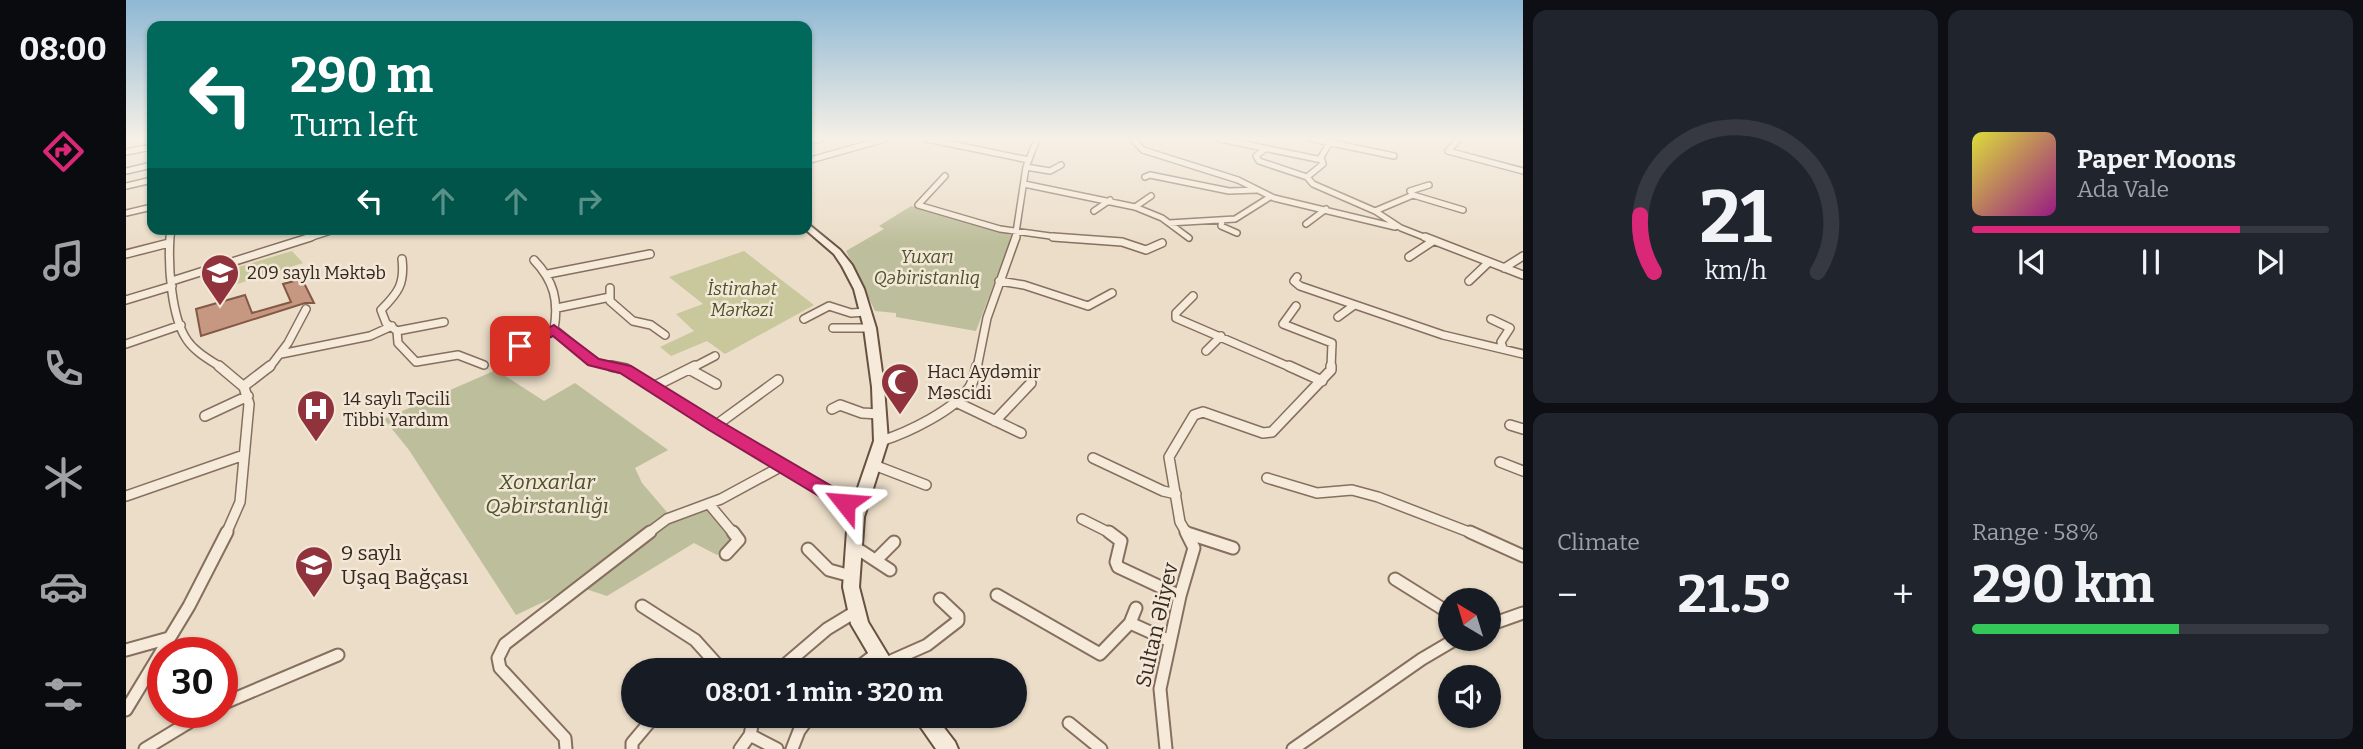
<!DOCTYPE html>
<html lang="en">
<head>
<meta charset="utf-8">
<style>
  :root { --surface:#171b24; --page:#20242c; --text:#f1f3f6; --muted:#9ea1a6; --line:#363941; --accent:#db2777 }
  body { margin:0; font-family:Bitter,serif; background:var(--page); color:var(--text); height:100vh; display:flex; flex-direction:column; font-size:26px; white-space:nowrap }
  * { box-sizing:border-box; margin:0 }
  p { font-size:23px; color:var(--muted) }
  .icon { flex:none; width:38px; height:38px; fill:none; stroke:currentColor; stroke-width:2; stroke-linecap:round; stroke-linejoin:round }
  .map { position:relative; flex:1; overflow:hidden }
  .panel { display:flex; flex-direction:column; gap:10px; padding:10px; background:#0d0f14; width:840px }
  .panel>* { flex:none }
  .banner { position:absolute; left:21px; top:21px; width:665px; height:214px; border-radius:14px; box-shadow:0 2px 5px #0004; background:#00695c; color:#fff; overflow:hidden }
  .needle { width:46px; rotate:322deg }
  .controls { position:absolute; left:1312px; top:588px; display:grid; gap:14px }
  .controls a { display:grid; place-items:center; width:63px; height:63px; border-radius:50%; background:var(--surface); box-shadow:0 2px 5px #0004; font-size:35px }
  .speed { position:absolute; left:21px; top:637px; display:flex; gap:14px; font-size:35px; font-weight:700; text-align:center }
  .speed>* { display:grid; place-content:center; width:91px; height:91px; border-radius:50%; background:var(--surface); box-shadow:0 2px 5px #0004; line-height:1 }
  .speed .limit { border:10px solid #d22; background:#fff; color:#111 }
  .pin { position:absolute; display:grid; place-items:center; width:60px; height:60px; color:#fff; margin:-30px; border-radius:14px; box-shadow:0 4px 10px #0006 }
  .me { position:absolute; width:77px; margin:-38px; rotate:298deg; stroke-linejoin:round; filter:drop-shadow(0 0 5px #0008) }
  .turn { display:flex; align-items:center; gap:24px; height:147px; padding:0 28px; font-size:32px }
  .turn .icon { width:91px; height:91px; stroke-width:2.5 }
  .turn b { display:block; font-size:49px; line-height:60px }
  .lanes { display:flex; align-items:center; height:66px; padding:0 28px; background:#0003; justify-content:center; gap:35px; direction:ltr }
  .lanes .off { opacity:.35 }
  .big { font-size:52px; font-weight:700; line-height:1.1 }
  .panel .tile { flex:1; display:flex; flex-direction:column; justify-content:center; gap:10px; min-width:0; padding:0 24px; border-radius:14px; background:var(--page) }
  .panel .dial { align-items:center; gap:0 }
  .dial svg { height:182px; overflow:visible; fill:none; stroke:var(--line); stroke-width:7; stroke-linecap:round; text-anchor:middle }
  .dial text { fill:var(--text); stroke:none }
  .song { display:flex; align-items:center; gap:21px }
  .cover { width:84px; height:84px; border-radius:10px; background:linear-gradient(135deg,hsl(60 70% 55%),hsl(310 70% 35%)) }
  .played { height:7px; border-radius:4px; background:linear-gradient(90deg,var(--accent) 75%,var(--line) 75%) }
  .keys { display:flex; justify-content:space-around; direction:ltr }
  .heat { display:flex; justify-content:space-between; align-items:center; font-size:38px; direction:ltr }
  .charge { height:10px; border-radius:5px; background:linear-gradient(90deg,#34c759 58%,var(--line) 0) }
  .panel .tiles { flex:1; display:grid; gap:10px; grid-template-columns:repeat(2,1fr) }
  .trip { position:absolute; left:495px; top:658px; width:406px; height:70px; border-radius:35px; background:var(--surface); box-shadow:0 2px 5px #0004; font-weight:700; line-height:70px; text-align:center }
  main { display:flex; flex:1; min-height:0 }
  .tab-bar { display:flex; flex-direction:column; width:126px; justify-content:space-around; align-items:center; background:#090b0e; color:var(--muted) }
  .tab-bar .icon { width:49px; height:49px }
  .tab-bar .active { color:var(--accent) }
  .tab-bar b { font-size:32px; color:var(--text) }
  .map>svg:first-child { display:block }
  .green { fill:#c8c89c }
  .cemetery { fill:#bdbe9b }
  .building { fill:#c69781; stroke:#835846; stroke-width:2 }
  .lines { fill:none; stroke-linecap:round; stroke-linejoin:round }
  .street-far3-casing { stroke:#866f5e; stroke-width:8 }
  .street-far2-casing { stroke:#866f5e; stroke-width:10 }
  .street-far1-casing { stroke:#866f5e; stroke-width:12 }
  .street-casing { stroke:#866f5e; stroke-width:15 }
  .secondary-casing { stroke:#685141; stroke-width:4 }
  .street-far3 { stroke:#f6ebdb; stroke-width:5 }
  .street-far2 { stroke:#f6ebdb; stroke-width:7 }
  .street-far1 { stroke:#f6ebdb; stroke-width:9 }
  .street { stroke:#f6ebdb; stroke-width:11 }
  .secondary { fill:#f6ebdb; fill-rule:evenodd }
  .route { fill:#db2777; stroke:#8e194d; stroke-width:2 }
  .labels { text-anchor:middle; stroke-width:5; stroke-linejoin:round; paint-order:stroke }
  .park-label { font-size:18px; font-style:italic; fill:#4c5229; stroke:#f3e8d7 }
  .poi-label { font-size:18px; fill:#372921; stroke:#f3e8d7; text-anchor:start }
  .near-park-label { font-size:21px; font-style:italic; fill:#4c5229; stroke:#f3e8d7 }
  .near-poi-label { font-size:21px; fill:#372921; stroke:#f3e8d7; text-anchor:start }
  .near-street-label { font-size:21px; fill:#372921; stroke:#f3e8d7 }
</style>
</head>
<body>
<main>
<nav class="tab-bar">
<b>08:00</b>
<svg class="icon active" aria-label="directions" viewBox="0 0 24 24"><path d="M12 3l9 9-9 9-9-9zM9 14v-3h6M13 9l2 2-2 2"/></svg>
<svg class="icon" aria-label="music" viewBox="0 0 24 24"><path d="M9 18V5l10-2v13"/><circle cx="6" cy="18" r="3"/><circle cx="16" cy="16" r="3"/></svg>
<svg class="icon" aria-label="phone" viewBox="0 0 24 24"><path d="M5 4h4l2 5-3 2q2 4 5 5l2-3 5 2v4C11 20 4 13 5 4z"/></svg>
<svg class="icon" aria-label="climate" viewBox="0 0 24 24"><path d="M12 3v18M4 7l16 10M4 17L20 7"/></svg>
<svg class="icon" aria-label="car" viewBox="0 0 24 24"><path d="M5 17H2v-5l4-1 3-4h7l3 4 3 1v5h-3M9 17h6M6 11h13"/><circle cx="7" cy="17" r="2"/><circle cx="17" cy="17" r="2"/></svg>
<svg class="icon" aria-label="filters" viewBox="0 0 24 24"><path d="M4 7h16M4 17h16"/><circle cx="9" cy="7" r="2"/><circle cx="15" cy="17" r="2"/></svg>
</nav>
<div class="map">
<svg width="1397" height="749" viewBox="0 0 1397 749">
  <rect width="100%" height="100%" fill="#ebddc8"/>
  <path class="green" d="M166 251 177 263 99 288 89 274Z
    M618 251 688 305 599 354 581 341 545 356 534 347 568 331 550 314 577 304 543 277Z"/>
  <path class="cemetery" d="M785 206 876 231 886 236 850 331 770 317V313L749 311 720 251 758 229 753 226Z
    M370 370 418 401 449 383 542 450 509 468 516 483 546 518 584 509 609 541 591 555 568 543 481 596 451 586 390 615 283 450 258 419Z"/>
  <path class="building" d="M176 279 188 303H179L75 336 70 309 119 295 126 313 165 302 157 284Z"/>
  <g class="lines">
    <defs>
      <path id="street-far3" d="M22 139 26 153
        M801 139 903 160
        M1007 139 1017 150 1112 180 1148 198 1269 227
        M1094 139 1196 160
        M1187 139 1268 156
        M1206 139 1195 157 1197 164 1181 177 1187 184 1249 211 1275 228 1303 239
        M1333 139 1322 151 1397 171
        M681 142 695 139
        M1140 148 1130 156 1133 161 1181 177
        M0 152 25 147
        M681 161 759 139
        M900 167 924 171 935 165
        M0 171 26 165
        M819 176 792 205 874 229 946 239
        M1019 177 1024 175 1103 191 1131 190
        M898 184 1009 207 1036 218 1063 238
        M0 186 26 180
        M1287 195 1337 210
        M1009 207 1025 196
        M968 211 984 200
        M1249 211 1287 195 1284 191 1303 185
        M0 213 26 207
        M1096 220 1095 226 1111 233
        M1043 223 1109 219 1144 197
        M1180 224 1200 209
        M44 239 47 229
        M180 239 211 229
        M889 239 900 167 911 139"/>
      <path id="street-far2" d="M44 237C42 265 45 317 61 340 69 352 84 360 96 368
        M927 237 996 242 1020 250 1036 243
        M1299 237 1397 275
        M0 254 43 243
        M1283 257 1307 241
        M276 259C279 284 272 293 255 310L260 323 271 331 272 343 290 362 332 355 358 365
        M408 260C428 281 433 301 428 329L468 362 493 368
        M1378 268 1397 256
        M422 274 524 254
        M1171 277 1168 281 1174 286 1317 335 1397 354
        M46 281 185 237
        M873 281 898 285 962 306 986 293
        M1343 281 1363 262
        M484 288V301L507 321 525 325 539 335
        M1067 296 1050 313V318L1166 368
        M0 300 46 286
        M1170 306 1157 324 1206 343 1205 368
        M431 308 484 297
        M1212 317 1227 306
        M678 319 703 306 725 313 740 312
        M1365 319 1384 328 1375 342 1377 348
        M707 328H744
        M271 331 318 322
        M0 344 55 325
        M394 346 428 329
        M1080 351 1095 336
        M155 354 244 336 266 326
        M143 368 162 343 180 309
        M566 368 589 356
        M851 368 861 318 890 237"/>
      <path id="street-far1" d="M93 366 118 387 123 404 114 502 100 534
        M485 366 500 369 697 492 732 507
        M1163 366 1196 381
        M563 369 590 384
        M118 386 144 366
        M527 387 569 366
        M830 402 895 433
        M706 409 714 405 736 413 753 414
        M79 416 122 396
        M869 421 905 383
        M1384 425 1397 429
        M589 426 652 380
        M755 441C781 433 829 410 844 387 848 381 849 372 851 366
        M967 458 1037 491 1050 494
        M1374 462 1397 471
        M748 465 800 485
        M1141 478 1191 493 1226 490 1252 497 1348 534
        M0 496 118 455
        M583 504 608 534
        M956 519 986 534
        M1061 533 1064 534
        M521 534 541 519 595 499 656 466
        M1061 534 1054 522 1043 457 1068 415 1077 412 1137 433 1146 432 1205 370V366"/>
      <path id="street" d="M983 532 995 541 990 562 992 567 1054 596
        M1344 532 1397 556
        M1061 533 1107 548
        M682 549 703 570 725 576
        M726 550 735 551 764 570
        M600 554 613 540 607 532
        M750 560 768 542
        M1269 579 1325 614
        M871 595 974 654 1004 623 1044 641
        M516 606 569 640 596 670
        M1004 623 1010 608
        M1363 625 1397 613
        M0 650 43 638
        M758 664 801 645 832 621V616L814 599
        M653 670 701 629 729 612
        M729 670 751 653
        M96 704 212 655
        M0 710 63 606 101 532
        M943 723 975 749
        M624 735 651 749
        M19 749 80 712
        M440 749 439 738 374 668 372 658 379 644 524 532
        M506 749V743L522 724
        M614 749 624 735 628 716
        M666 749 673 731 684 716
        M1040 749 1034 689 1054 596 1068 548 1060 532
        M1167 749 1296 659 1330 639"/>
      <path id="secondary" d="M681 223 714 250 726 265 738 289 750 328 758 387 762 441 738 517 733 587 742 622 771 670H752L725 624 717 587 722 517 748 441 746 387 738 328 728 289 716 266 708 254 679 229Z
        M787 716H809L829 742 832 749H810Z"/>
    </defs>
    <use href="#street-far3" class="street-far3-casing"/>
    <use href="#street-far2" class="street-far2-casing"/>
    <use href="#street-far1" class="street-far1-casing"/>
    <use href="#street" class="street-casing"/>
    <use href="#secondary" class="secondary-casing"/>
    <use href="#street-far3" class="street-far3"/>
    <use href="#street-far2" class="street-far2"/>
    <use href="#street-far1" class="street-far1"/>
    <use href="#street" class="street"/>
    <use href="#secondary" class="secondary"/>
  </g>
  <linearGradient id="sky" x2="0" y2="1"><stop stop-color="#8eb8d4"/><stop offset="0.57" stop-color="#f6f0e6"/><stop offset="1" stop-color="#f6f0e6" stop-opacity="0"/></linearGradient>
  <rect width="1397" height="243" fill="url(#sky)"/>
  <path class="route" d="M428 325 473 359 505 366 596 422 726 498 729 503 726 508 719 510 713 508 583 430 494 373 462 365 427 336 400 349H389L387 346Z"/>
  <defs>
    <symbol id="school-pin" viewBox="-11 -11 22 30"><path d="M0 17L-7.5 6A9.5 9.5 0 1 1 7.5 6Z" fill="#90333d" stroke="#f3e8d7"/><path d="M0-5L7-2L0 1L-7-2ZM-4 1L0 2.5L4 1V4Q0 6-4 4Z" fill="#fff"/></symbol>
    <symbol id="mosque-pin" viewBox="-11 -11 22 30"><path d="M0 17L-7.5 6A9.5 9.5 0 1 1 7.5 6Z" fill="#90333d" stroke="#f3e8d7"/><path d="M3.5-4.9A6 6 0 1 0 3.5 4.9A5 5 0 1 1 3.5-4.9Z" fill="#fff"/></symbol>
    <symbol id="hospital-pin" viewBox="-11 -11 22 30"><path d="M0 17L-7.5 6A9.5 9.5 0 1 1 7.5 6Z" fill="#90333d" stroke="#f3e8d7"/><path d="M-5-5h3v3.5h4V-5h3V5h-3V1.5h-4V5h-3Z" fill="#fff"/></symbol>
  </defs>
  <g fill-rule="evenodd">
    <use href="#school-pin" x="72" y="251" width="44" height="60"/>
    <use href="#mosque-pin" x="752" y="360" width="44" height="60"/>
    <use href="#hospital-pin" x="168" y="387" width="44" height="60"/>
    <use href="#school-pin" x="166" y="543" width="44" height="60"/>
  </g>
  <g class="labels">
    <g class="park-label">
      <text x="801" y="263">Yuxarı<tspan x="801" dy="21">Qəbiristanlıq</tspan></text>
      <text x="616" y="295">İstirahət<tspan x="616" dy="21">Mərkəzi</tspan></text>
    </g>
    <g class="poi-label">
      <text x="121" y="279">209 saylı Məktəb</text>
      <text x="801" y="378">Hacı Aydəmir<tspan x="801" dy="21">Məscidi</tspan></text>
      <text x="217" y="405">14 saylı Təcili<tspan x="217" dy="21">Tibbi Yardım</tspan></text>
    </g>
    <g class="near-park-label">
      <text x="421" y="489">Xonxarlar<tspan x="421" dy="24">Qəbirstanlığı</tspan></text>
    </g>
    <g class="near-poi-label">
      <text x="215" y="560">9 saylı<tspan x="215" dy="24">Uşaq Bağçası</tspan></text>
    </g>
    <g class="near-street-label">
      <text transform="translate(1031 625) rotate(-77)" y="7">Sultan Əliyev</text>
    </g>
  </g>
</svg>
<div class="controls">
<a><svg class="needle" viewBox="-14 -14 28 28"><path d="M0-13l5 13h-10z" fill="#e53935"/><path d="M0 13l5-13h-10z" fill="#9ea1a6"/></svg></a>
<a><svg class="icon" aria-label="sound" viewBox="0 0 24 24"><path d="M4 9h4l5-4v14l-5-4H4zM17 9q2 3 0 6"/></svg></a>
</div>
<div class="speed"><div class="limit">30</div></div>
<div class="pin" style="left:394px;top:346px;background:#d93025"><svg class="icon" aria-label="arrive" viewBox="0 0 24 24"><path d="M6 21V4h12l-3 4 3 4H6"/></svg></div>
<svg class="me" style="left:719px;top:503px" viewBox="-20 -20 40 40"><path d="M0-17L14 15 0 8-14 15z" fill="#db2777" stroke="#fff" stroke-width="4"/></svg>
<div class="trip">08:01 · 1 min · 320 m</div>
<div class="banner">
<div class="turn"><svg class="icon" aria-label="left" viewBox="0 0 24 24"><path d="M17 20v-9H6M10 6l-5 5 5 5"/></svg><div><b>290 m</b>Turn left</div></div>
<div class="lanes"><svg class="icon" aria-label="left" viewBox="0 0 24 24"><path d="M17 20v-9H6M10 6l-5 5 5 5"/></svg><svg class="icon off" aria-label="ahead" viewBox="0 0 24 24"><path d="M12 20V5M6 11l6-6 6 6"/></svg><svg class="icon off" aria-label="ahead" viewBox="0 0 24 24"><path d="M12 20V5M6 11l6-6 6 6"/></svg><svg class="icon off" aria-label="right" viewBox="0 0 24 24"><path d="M7 20v-9h11M14 6l5 5-5 5"/></svg></div>
</div>
</div>
<section class="panel">
<div class="tiles">
<div class="tile dial"><svg viewBox="0 0 100 80">
<path d="M14 69A42 42 0 1 1 86 69"/>
<path d="M14 69A42 42 0 0 1 8 44" stroke="#db2777"/>
<text x="50" y="56" font-size="32" font-weight="700">21</text>
<text x="50" y="72" font-size="11">km/h</text>
</svg></div>
<div class="tile">
<div class="song"><i class="cover"></i><div><b>Paper Moons</b><p>Ada Vale</p></div></div>
<div class="played"></div>
<div class="keys"><svg class="icon" aria-label="previous" viewBox="0 0 24 24"><path d="M18 5L8 12l10 7zM5 5v14"/></svg><svg class="icon" aria-label="pause" viewBox="0 0 24 24"><path d="M8 5v14M16 5v14"/></svg><svg class="icon" aria-label="next" viewBox="0 0 24 24"><path d="M6 5l10 7-10 7zM19 5v14"/></svg></div>
</div>
<div class="tile"><p>Climate</p>
<div class="heat"><a>−</a><b class="big">21.5°</b><a>+</a></div>
</div>
<div class="tile"><p>Range · 58%</p><b class="big">290 km</b><div class="charge"></div></div>
</div>
</section>
</main>
</body>
</html>
